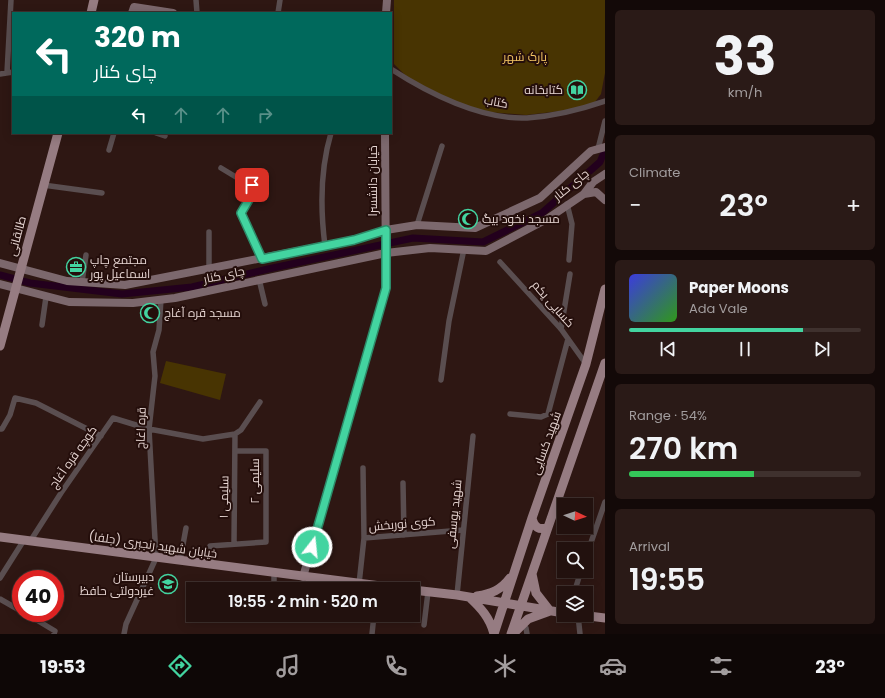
<!DOCTYPE html>
<html lang="en">
<head>
<meta charset="utf-8">
<style>
  :root { --surface:#22110e; --page:#2a1a17; --text:#f1f3f6; --muted:#a29d9e; --line:#3f312e; --accent:#43d4a0 }
  body { margin:0; font-family:Poppins,Cairo,sans-serif; background:var(--page); color:var(--text); height:100vh; display:flex; flex-direction:column; font-size:15px; white-space:nowrap }
  * { box-sizing:border-box; margin:0 }
  p { font-size:13px; color:var(--muted) }
  .icon { flex:none; width:22px; height:22px; fill:none; stroke:currentColor; stroke-width:2; stroke-linecap:round; stroke-linejoin:round }
  .map { position:relative; flex:1; overflow:hidden }
  .sheet { display:flex; flex-direction:column; gap:10px; padding:10px; background:#130908; width:280px }
  .sheet>* { flex:none }
  .top-card { position:absolute; left:12px; top:12px; width:380px; height:122px; border-radius:0px; box-shadow:0 2px 10px #0003,0 0 0 1px var(--line); background:#00695c; color:#fff; overflow:hidden }
  .needle { width:26px; rotate:94deg }
  .buttons { position:absolute; left:557px; top:498px; display:grid; gap:8px }
  .buttons a { display:grid; place-items:center; width:36px; height:36px; border-radius:0px; background:var(--surface); box-shadow:0 2px 10px #0003,0 0 0 1px var(--line); font-size:20px }
  .speed { position:absolute; left:12px; top:570px; display:flex; gap:8px; font-size:20px; font-weight:700; text-align:center }
  .speed>* { display:grid; place-content:center; width:52px; height:52px; border-radius:50%; background:var(--surface); box-shadow:0 2px 10px #0003,0 0 0 1px var(--line); line-height:1 }
  .speed .limit { border:6px solid #d22; background:#fff; color:#111 }
  .pin { position:absolute; display:grid; place-items:center; width:34px; height:34px; color:#fff; margin:-17px; border-radius:8px; box-shadow:0 2px 6px #0006 }
  .me { position:absolute; width:44px; margin:-22px; rotate:16deg; stroke-linejoin:round; filter:drop-shadow(0 0 3px #0008) }
  .turn { display:flex; align-items:center; gap:14px; height:84px; padding:0 16px; font-size:18px }
  .turn .icon { width:52px; height:52px; stroke-width:2.5 }
  .turn b { display:block; font-size:28px; line-height:34px }
  .lanes { display:flex; align-items:center; height:38px; padding:0 16px; background:#0003; justify-content:center; gap:20px; direction:ltr }
  .lanes .off { opacity:.35 }
  .big { font-size:30px; font-weight:600; line-height:1.1 }
  .sheet .card { flex:1; display:flex; flex-direction:column; justify-content:center; gap:6px; min-width:0; padding:0 14px; border-radius:6px; background:var(--page) }
  .sheet .dial { align-items:center; gap:0 }
  .dial b { font-size:52px; line-height:1 }
  .song { display:flex; align-items:center; gap:12px }
  .cover { width:48px; height:48px; border-radius:6px; background:linear-gradient(135deg,hsl(240 70% 55%),hsl(110 70% 35%)) }
  .played { height:4px; border-radius:2px; background:linear-gradient(90deg,var(--accent) 75%,var(--line) 75%) }
  .keys { display:flex; justify-content:space-around; direction:ltr }
  .heat { display:flex; justify-content:space-between; align-items:center; font-size:22px; direction:ltr }
  .charge { height:6px; border-radius:3px; background:linear-gradient(90deg,#34c759 54%,var(--line) 0) }
  .trip { position:absolute; left:186px; top:582px; width:234px; height:40px; border-radius:0px; background:var(--surface); box-shadow:0 2px 10px #0003,0 0 0 1px var(--line); font-weight:600; line-height:40px; text-align:center }
  .tabs { display:flex; height:64px; justify-content:space-around; align-items:center; background:#0e0706; color:var(--muted) }
  .tabs .icon { width:28px; height:28px }
  .tabs .current { color:var(--accent) }
  .tabs b { font-size:18px; color:var(--text) }
  main { display:flex; flex:1; min-height:0 }
  .map>svg:first-child { display:block }
  .green { fill:#483402 }
  .lines { fill:none; stroke-linecap:round; stroke-linejoin:round }
  .canal { stroke:#23001d; stroke-width:7 }
  .street { stroke:#5a4e50; stroke-width:5.5 }
  .secondary { stroke:#7c686d; stroke-width:8 }
  .primary { stroke:#967c82; stroke-width:9 }
  .route-casing { stroke:#2c8a68; stroke-width:10 }
  .route { stroke:#43d4a0; stroke-width:7 }
  .labels { text-anchor:middle; stroke-width:4; stroke-linejoin:round; paint-order:stroke }
  .park-label { font-size:12px; fill:#f4c563; stroke:#240e0b }
  .poi-label { font-size:12px; fill:#e6d5d2; stroke:#240e0b; text-anchor:start }
  .street-label { font-size:12px; fill:#e6d5d2; stroke:#240e0b }
</style>
</head>
<body>
<main>
<div class="map">
<svg width="605" height="634" viewBox="0 0 605 634">
  <rect width="100%" height="100%" fill="#2e1713"/>
  <path class="green" d="M394 0H605V73L601 94 595 102 578 109 526 115 488 112 457 103 414 84 394 64Z
    M166 361 226 374 220 400 160 383Z"/>
  <g class="lines">
    <path class="canal" d="M0 275 30 283 122 294 192 287 268 269 413 238 483 242 542 213 600 162 605 150"/>
    <path class="street" d="M196 0 197 13
      M278 13 280 0
      M391 69C428 93 481 120 527 118 554 116 579 110 605 101
      M7 73 11 0
      M0 74 13 72
      M156 133 165 136
      M598 149 605 121
      M109 150 114 133
      M221 168 254 188 241 213 262 259
      M43 185 102 193
      M567 204 572 224 569 260
      M417 225 442 146
      M325 246C320 207 320 170 331 133
      M500 262 561 329 586 364
      M209 270V232
      M259 279 265 304
      M82 282 86 255
      M42 325 46 297
      M561 329 570 274
      M441 380 449 321 464 249
      M510 414 541 417 548 414 568 339
      M0 429H2L10 415 15 398 36 403 101 436
      M363 468 364 538
      M403 483 404 535
      M31 540 61 493 113 418 149 429 203 439 235 434 241 430 260 402
      M234 543 235 434
      M586 557 605 502
      M180 561 186 528
      M211 565 210 546 266 542V451H235
      M0 578 24 540
      M359 584 364 538 463 530
      M274 589V573
      M574 593 581 571
      M457 595 473 436
      M0 599 21 611
      M25 613 55 631 54 634
      M578 615 580 634
      M424 625 428 592
      M526 628 527 634
      M124 634 126 624 156 558 149 429 155 376 153 352 159 330 161 299
      M372 634 374 615"/>
    <path class="secondary" d="M132 13 134 7 173 13
      M386 13 387 0
      M584 194 596 192 605 200
      M0 263 67 281 125 285 354 240 386 230 417 225 475 228 540 198 591 151 605 147
      M0 284 69 302 133 303 175 298 386 253 430 248 486 251 547 219 584 194 593 182 605 174
      M303 577 386 288 385 133"/>
    <path class="primary" d="M91 13 94 0
      M0 346 58 133
      M532 518C534 527 539 531 548 527
      M0 537 404 589
      M413 590 457 595 564 613
      M477 596C491 594 501 590 510 578
      M469 597C481 608 490 618 494 634
      M581 615 605 618
      M494 634 532 518 586 364 605 289
      M511 634 605 363
      M513 634 528 619 550 611 536 593 532 574"/>
  </g>
  <g class="lines">
    <defs>
      <path id="route" d="M252 185 254 188V191L241 213 262 259 354 240 386 230V288L312 547"/>
    </defs>
    <use href="#route" class="route-casing"/>
    <use href="#route" class="route"/>
  </g>
  <defs>
    <symbol id="library-ring" viewBox="-11 -11 22 22"><circle r="9.5" fill="#240e0b" stroke="#43d4a0" stroke-width="1.5"/><path d="M-6-4Q-3-5.5-.7-3.5V5Q-3 3-6 4ZM6-4Q3-5.5 .7-3.5V5Q3 3 6 4Z" fill="#43d4a0"/></symbol>
    <symbol id="mosque-ring" viewBox="-11 -11 22 22"><circle r="9.5" fill="#240e0b" stroke="#43d4a0" stroke-width="1.5"/><path d="M3.5-4.9A6 6 0 1 0 3.5 4.9A5 5 0 1 1 3.5-4.9Z" fill="#43d4a0"/></symbol>
    <symbol id="office-ring" viewBox="-11 -11 22 22"><circle r="9.5" fill="#240e0b" stroke="#43d4a0" stroke-width="1.5"/><path d="M-6-3h4V-5.5h4V-3h4V5H-6ZM-1-4.5V-3h2v-1.5ZM-6 0V1H6V0Z" fill="#43d4a0"/></symbol>
    <symbol id="school-ring" viewBox="-11 -11 22 22"><circle r="9.5" fill="#240e0b" stroke="#43d4a0" stroke-width="1.5"/><path d="M0-5L7-2L0 1L-7-2ZM-4 1L0 2.5L4 1V4Q0 6-4 4Z" fill="#43d4a0"/></symbol>
  </defs>
  <g fill-rule="evenodd">
    <use href="#library-ring" x="566" y="79" width="22" height="22"/>
    <use href="#mosque-ring" x="457" y="208" width="22" height="22"/>
    <use href="#office-ring" x="65" y="256" width="22" height="22"/>
    <use href="#mosque-ring" x="139" y="302" width="22" height="22"/>
    <use href="#school-ring" x="157" y="573" width="22" height="22"/>
  </g>
  <g class="labels">
    <g class="park-label">
      <text x="525" y="61">پارک شهر</text>
    </g>
    <g class="poi-label">
      <text x="563" y="94" text-anchor="end">کتابخانه</text>
      <text x="482" y="223">مسجد نخود‌ بیگ</text>
      <text x="90" y="264">مجتمع چاپ<tspan x="90" dy="14">اسماعیل پور</tspan></text>
      <text x="164" y="317">مسجد قره آغاج</text>
      <text x="154" y="581" text-anchor="end">دبیرستان<tspan x="154" dy="14">غیردولتی حافظ</tspan></text>
    </g>
    <g class="street-label">
      <text transform="translate(496 102) rotate(10)" y="4">کتاب</text>
      <text transform="translate(373 181) rotate(-90)" y="4">خیابان دانشسرا</text>
      <text transform="translate(571 185) rotate(-39)" y="4">چای کنار</text>
      <text transform="translate(17 236) rotate(-75)" y="4">طالقانی</text>
      <text transform="translate(224 275) rotate(-12)" y="4">چای کنار</text>
      <text transform="translate(553 304) rotate(49)" y="4">کسایی یکم</text>
      <text transform="translate(141 428) rotate(-88)" y="4">قره اغاج</text>
      <text transform="translate(546 443) rotate(-70)" y="4">شهید کسایی</text>
      <text transform="translate(73 457) rotate(-55)" y="4">کوچه قره آغاج</text>
      <text transform="translate(255 481) rotate(-90)" y="4">سلیمی ۲</text>
      <text transform="translate(224 497) rotate(-89)" y="4">سلیمی ۱</text>
      <text transform="translate(454 514) rotate(-84)" y="4">شهید یوسفی</text>
      <text transform="translate(402 524) rotate(-5)" y="4">کوی نوربخش</text>
      <text transform="translate(153 545) rotate(8)" y="4">خیابان شهید رنجبری (جلفا)</text>
    </g>
  </g>
</svg>
<div class="buttons">
<a><svg class="needle" viewBox="-14 -14 28 28"><path d="M0-13l5 13h-10z" fill="#e53935"/><path d="M0 13l5-13h-10z" fill="#a29d9e"/></svg></a>
<a><svg class="icon" aria-label="search" viewBox="0 0 24 24"><circle cx="10" cy="10" r="6"/><path d="M15 15l6 6"/></svg></a>
<a><svg class="icon" aria-label="layers" viewBox="0 0 24 24"><path d="M12 4l9 5-9 5-9-5zM3 14l9 5 9-5"/></svg></a>
</div>
<div class="speed"><div class="limit">40</div></div>
<div class="pin" style="left:252px;top:185px;background:#d93025"><svg class="icon" aria-label="arrive" viewBox="0 0 24 24"><path d="M6 21V4h12l-3 4 3 4H6"/></svg></div>
<svg class="me" style="left:312px;top:547px" viewBox="-20 -20 40 40"><circle r="17" fill="#43d4a0" stroke="#fff" stroke-width="3"/><path d="M0-11L8 9 0 5-8 9z" fill="#fff"/></svg>
<div class="trip">19:55 · 2 min · 520 m</div>
<div class="top-card">
<div class="turn"><svg class="icon" aria-label="left" viewBox="0 0 24 24"><path d="M17 20v-9H6M10 6l-5 5 5 5"/></svg><div><b>320 m</b>چای کنار</div></div>
<div class="lanes"><svg class="icon" aria-label="left" viewBox="0 0 24 24"><path d="M17 20v-9H6M10 6l-5 5 5 5"/></svg><svg class="icon off" aria-label="ahead" viewBox="0 0 24 24"><path d="M12 20V5M6 11l6-6 6 6"/></svg><svg class="icon off" aria-label="ahead" viewBox="0 0 24 24"><path d="M12 20V5M6 11l6-6 6 6"/></svg><svg class="icon off" aria-label="right" viewBox="0 0 24 24"><path d="M7 20v-9h11M14 6l5 5-5 5"/></svg></div>
</div>
</div>
<section class="sheet">
<div class="card dial"><b>33</b><p>km/h</p></div>
<div class="card"><p>Climate</p>
<div class="heat"><a>−</a><b class="big">23°</b><a>+</a></div>
</div>
<div class="card">
<div class="song"><i class="cover"></i><div><b>Paper Moons</b><p>Ada Vale</p></div></div>
<div class="played"></div>
<div class="keys"><svg class="icon" aria-label="previous" viewBox="0 0 24 24"><path d="M18 5L8 12l10 7zM5 5v14"/></svg><svg class="icon" aria-label="pause" viewBox="0 0 24 24"><path d="M8 5v14M16 5v14"/></svg><svg class="icon" aria-label="next" viewBox="0 0 24 24"><path d="M6 5l10 7-10 7zM19 5v14"/></svg></div>
</div>
<div class="card"><p>Range · 54%</p><b class="big">270 km</b><div class="charge"></div></div>
<div class="card"><p>Arrival</p><b class="big">19:55</b></div>
</section>
</main>
<nav class="tabs">
<b>19:53</b>
<svg class="icon current" aria-label="directions" viewBox="0 0 24 24"><path d="M12 3l9 9-9 9-9-9zM9 14v-3h6M13 9l2 2-2 2"/></svg>
<svg class="icon" aria-label="music" viewBox="0 0 24 24"><path d="M9 18V5l10-2v13"/><circle cx="6" cy="18" r="3"/><circle cx="16" cy="16" r="3"/></svg>
<svg class="icon" aria-label="phone" viewBox="0 0 24 24"><path d="M5 4h4l2 5-3 2q2 4 5 5l2-3 5 2v4C11 20 4 13 5 4z"/></svg>
<svg class="icon" aria-label="climate" viewBox="0 0 24 24"><path d="M12 3v18M4 7l16 10M4 17L20 7"/></svg>
<svg class="icon" aria-label="car" viewBox="0 0 24 24"><path d="M5 17H2v-5l4-1 3-4h7l3 4 3 1v5h-3M9 17h6M6 11h13"/><circle cx="7" cy="17" r="2"/><circle cx="17" cy="17" r="2"/></svg>
<svg class="icon" aria-label="filters" viewBox="0 0 24 24"><path d="M4 7h16M4 17h16"/><circle cx="9" cy="7" r="2"/><circle cx="15" cy="17" r="2"/></svg>
<b>23°</b>
</nav>
</body>
</html>
